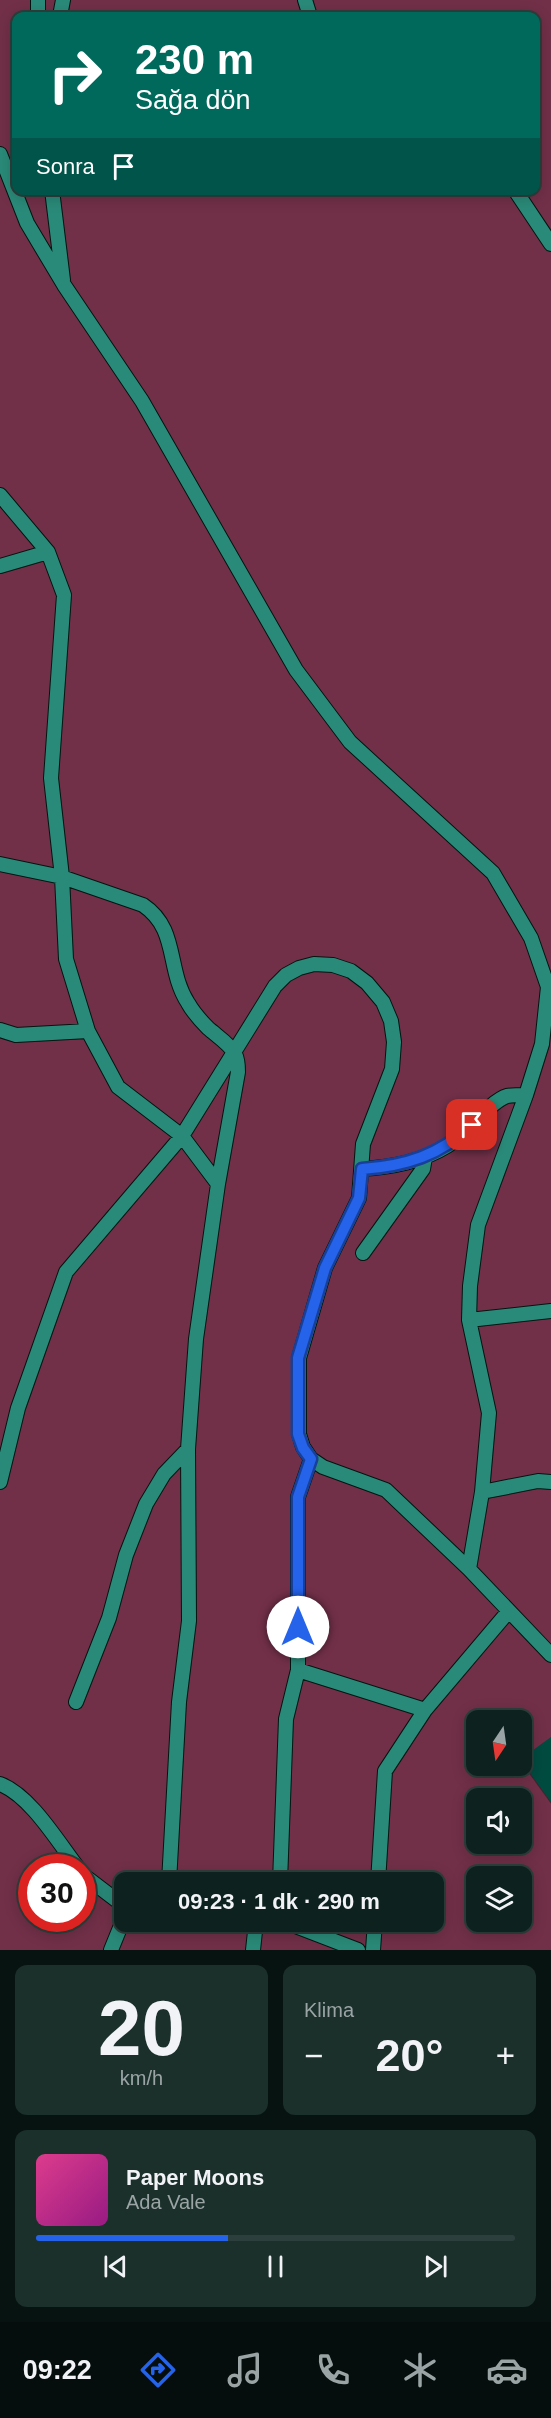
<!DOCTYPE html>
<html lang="tr">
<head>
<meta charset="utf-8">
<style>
  :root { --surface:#0d221e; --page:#1b2f2b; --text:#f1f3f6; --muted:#9aa4a4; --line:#2d3f3c; --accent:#2563eb }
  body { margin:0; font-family:Helvetica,sans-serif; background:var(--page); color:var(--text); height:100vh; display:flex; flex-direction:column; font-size:22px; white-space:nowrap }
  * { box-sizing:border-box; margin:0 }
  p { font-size:20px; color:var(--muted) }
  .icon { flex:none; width:33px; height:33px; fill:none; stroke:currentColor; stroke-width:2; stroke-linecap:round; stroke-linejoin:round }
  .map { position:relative; height:1950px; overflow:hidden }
  .sheet { display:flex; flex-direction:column; gap:15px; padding:15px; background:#071310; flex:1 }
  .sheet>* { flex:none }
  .hud { position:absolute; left:12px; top:12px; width:528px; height:183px; border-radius:12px; box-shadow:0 3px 15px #0003,0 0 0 2px var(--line); background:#00695c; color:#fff; overflow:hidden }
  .needle { width:39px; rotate:193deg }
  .buttons { position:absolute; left:466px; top:1710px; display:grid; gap:12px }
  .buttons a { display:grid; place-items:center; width:66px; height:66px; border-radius:12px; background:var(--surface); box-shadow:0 3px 15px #0003,0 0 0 2px var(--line); font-size:30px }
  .speed { position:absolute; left:18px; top:1854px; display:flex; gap:12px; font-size:30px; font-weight:700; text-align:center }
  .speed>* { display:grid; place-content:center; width:78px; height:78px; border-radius:50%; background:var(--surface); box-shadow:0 3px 15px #0003,0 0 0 2px var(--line); line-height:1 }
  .speed .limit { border:9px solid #d22; background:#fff; color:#111 }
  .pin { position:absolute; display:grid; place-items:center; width:51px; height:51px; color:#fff; margin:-26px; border-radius:12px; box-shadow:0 3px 9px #0006 }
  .me { position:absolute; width:66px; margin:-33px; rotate:0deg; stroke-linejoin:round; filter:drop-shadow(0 0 4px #0008) }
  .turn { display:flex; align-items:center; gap:21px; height:126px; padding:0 24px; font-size:27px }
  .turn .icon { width:78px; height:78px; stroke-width:2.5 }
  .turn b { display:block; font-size:42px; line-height:51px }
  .then { display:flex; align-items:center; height:57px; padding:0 24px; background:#0003; gap:12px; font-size:22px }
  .big { font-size:45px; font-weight:700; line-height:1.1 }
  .sheet .tile { flex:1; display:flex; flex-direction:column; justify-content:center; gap:9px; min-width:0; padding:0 21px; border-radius:12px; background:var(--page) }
  .sheet .dial { align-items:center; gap:0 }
  .dial b { font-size:78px; line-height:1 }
  .song { display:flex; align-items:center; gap:18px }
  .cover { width:72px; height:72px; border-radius:9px; background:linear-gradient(135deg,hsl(330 70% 55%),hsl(310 70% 35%)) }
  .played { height:6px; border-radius:3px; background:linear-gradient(90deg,var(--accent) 40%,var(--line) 40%) }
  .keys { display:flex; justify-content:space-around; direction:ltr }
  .heat { display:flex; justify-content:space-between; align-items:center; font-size:33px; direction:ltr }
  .sheet .tiles { flex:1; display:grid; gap:15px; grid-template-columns:1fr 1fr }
  .tile:last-child { grid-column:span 2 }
  .trip { position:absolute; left:114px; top:1872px; width:330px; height:60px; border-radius:12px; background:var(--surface); box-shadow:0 3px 15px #0003,0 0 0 2px var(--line); font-weight:700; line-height:60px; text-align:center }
  .tabs { display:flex; height:96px; justify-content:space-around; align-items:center; background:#050e0c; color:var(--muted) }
  .tabs .icon { width:42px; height:42px }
  .tabs .current { color:var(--accent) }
  .tabs b { font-size:27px; color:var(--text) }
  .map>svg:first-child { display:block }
  .green { fill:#713048; fill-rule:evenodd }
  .building { fill:#064b41; filter:url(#shadow) }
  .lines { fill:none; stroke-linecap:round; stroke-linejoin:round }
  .minor-casing { stroke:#001611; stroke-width:16 }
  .minor { stroke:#2a8a79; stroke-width:14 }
  .route-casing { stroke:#184099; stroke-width:15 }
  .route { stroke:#2563eb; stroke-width:10 }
</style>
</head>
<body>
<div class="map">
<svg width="551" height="1950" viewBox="0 0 551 1950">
  <defs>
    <filter id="shadow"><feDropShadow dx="3.5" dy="6" stdDeviation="0" flood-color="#0009"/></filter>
  </defs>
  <rect width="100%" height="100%" fill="#112e28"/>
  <path class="green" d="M0 0H551V1950H0ZM16 16H536V190H16ZM477 1720H522V1766H477ZM477 1798H522V1844H477ZM32 1868H82V1918H32ZM477 1876H522V1922H477ZM124 1882H434V1922H124Z"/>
  <path class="building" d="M551 1737V1802L522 1762V1758Z"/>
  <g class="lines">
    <defs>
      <path id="minor" d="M305 0 310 16
        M38 16V0
        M60 16 63 0
        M0 154 27 223 64 285 142 401 296 670 350 742 493 873 531 938 548 987 542 1044 526 1095 478 1225 470 1286 469 1320 489 1413 482 1492 469 1569
        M52 190 63 280
        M515 190 551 244
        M0 495 48 552 64 595 51 778 62 877 66 959 88 1031 118 1087 182 1136 218 1184 196 1339 188 1449 189 1621 179 1702 169 1882
        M0 566 48 552
        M0 864 62 877 143 905C179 929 166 969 188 1003 193 1012 201 1021 208 1028 217 1036 230 1044 235 1054 238 1060 238 1066 238 1072L218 1184
        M0 1030 16 1035 88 1031
        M362 1169C392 1167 421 1162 447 1146 465 1135 490 1101 507 1096 513 1095 520 1095 526 1095
        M363 1253 423 1169 425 1157
        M469 1320 551 1311
        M0 1482 18 1408 66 1272 182 1136 275 986 286 975 299 968 314 964 333 965 351 971 367 983 383 1002 391 1021 394 1042 392 1069 363 1144 359 1198 325 1268 299 1358V1434L303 1447 311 1459 323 1467 386 1490 469 1569 551 1655
        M482 1492 538 1481 551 1482
        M298 1670 425 1710
        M76 1702 109 1618 126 1555 146 1504 164 1474 188 1449
        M0 1784C30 1795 58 1842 78 1868
        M82 1874 124 1906
        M280 1882 286 1719 298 1670V1497L311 1459
        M378 1882 385 1771 425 1710 508 1612
        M285 1922 358 1950
        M111 1950 124 1918
        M253 1950 256 1922
        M373 1950 375 1922"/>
    </defs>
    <use href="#minor" class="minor-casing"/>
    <use href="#minor" class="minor"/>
  </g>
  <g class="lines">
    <defs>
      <path id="route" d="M298 1627V1497L311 1459 303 1448 298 1434V1358L325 1268 359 1198 362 1169C406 1166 440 1155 472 1125"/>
    </defs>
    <use href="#route" class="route-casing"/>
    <use href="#route" class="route"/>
  </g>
</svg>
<div class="buttons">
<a><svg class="needle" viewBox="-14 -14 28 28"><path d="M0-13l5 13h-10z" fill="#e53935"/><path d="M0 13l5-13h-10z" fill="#9aa4a4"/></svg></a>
<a><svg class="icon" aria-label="sound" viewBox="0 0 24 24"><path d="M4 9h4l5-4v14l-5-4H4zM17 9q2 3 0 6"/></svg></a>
<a><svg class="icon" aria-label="layers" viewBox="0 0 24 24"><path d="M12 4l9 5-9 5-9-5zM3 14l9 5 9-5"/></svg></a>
</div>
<div class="speed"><div class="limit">30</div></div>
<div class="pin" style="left:472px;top:1125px;background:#d93025"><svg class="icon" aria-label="arrive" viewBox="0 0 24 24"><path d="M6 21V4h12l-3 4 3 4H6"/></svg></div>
<svg class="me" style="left:298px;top:1627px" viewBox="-20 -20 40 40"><circle r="19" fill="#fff"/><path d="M0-13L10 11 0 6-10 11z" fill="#2563eb"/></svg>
<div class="trip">09:23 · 1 dk · 290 m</div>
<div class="hud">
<div class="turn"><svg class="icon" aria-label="right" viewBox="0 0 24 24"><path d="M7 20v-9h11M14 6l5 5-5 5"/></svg><div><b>230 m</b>Sağa dön</div></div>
<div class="then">Sonra<svg class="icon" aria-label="arrive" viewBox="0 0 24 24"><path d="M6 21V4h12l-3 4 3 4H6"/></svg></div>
</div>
</div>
<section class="sheet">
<div class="tiles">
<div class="tile dial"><b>20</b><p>km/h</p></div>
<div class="tile"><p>Klima</p>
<div class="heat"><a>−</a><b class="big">20°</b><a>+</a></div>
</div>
<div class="tile">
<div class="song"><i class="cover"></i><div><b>Paper Moons</b><p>Ada Vale</p></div></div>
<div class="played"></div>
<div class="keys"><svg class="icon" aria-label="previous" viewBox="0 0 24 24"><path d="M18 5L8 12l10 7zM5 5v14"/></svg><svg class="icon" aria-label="pause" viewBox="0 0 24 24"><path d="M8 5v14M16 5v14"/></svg><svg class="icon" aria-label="next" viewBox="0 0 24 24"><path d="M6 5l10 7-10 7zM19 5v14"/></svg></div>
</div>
</div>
</section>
<nav class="tabs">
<b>09:22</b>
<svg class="icon current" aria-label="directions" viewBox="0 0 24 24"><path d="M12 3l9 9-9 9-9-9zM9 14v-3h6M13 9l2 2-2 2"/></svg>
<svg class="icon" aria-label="music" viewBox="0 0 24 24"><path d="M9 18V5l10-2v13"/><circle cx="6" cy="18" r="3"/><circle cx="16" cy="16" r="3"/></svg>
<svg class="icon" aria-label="phone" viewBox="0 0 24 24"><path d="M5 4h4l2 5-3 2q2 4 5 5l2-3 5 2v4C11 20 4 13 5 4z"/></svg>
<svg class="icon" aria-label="climate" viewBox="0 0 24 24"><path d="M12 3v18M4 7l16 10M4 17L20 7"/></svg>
<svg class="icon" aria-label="car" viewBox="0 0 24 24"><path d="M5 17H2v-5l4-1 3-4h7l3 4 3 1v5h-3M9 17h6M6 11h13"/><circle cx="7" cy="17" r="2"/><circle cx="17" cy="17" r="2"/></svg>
</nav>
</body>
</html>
